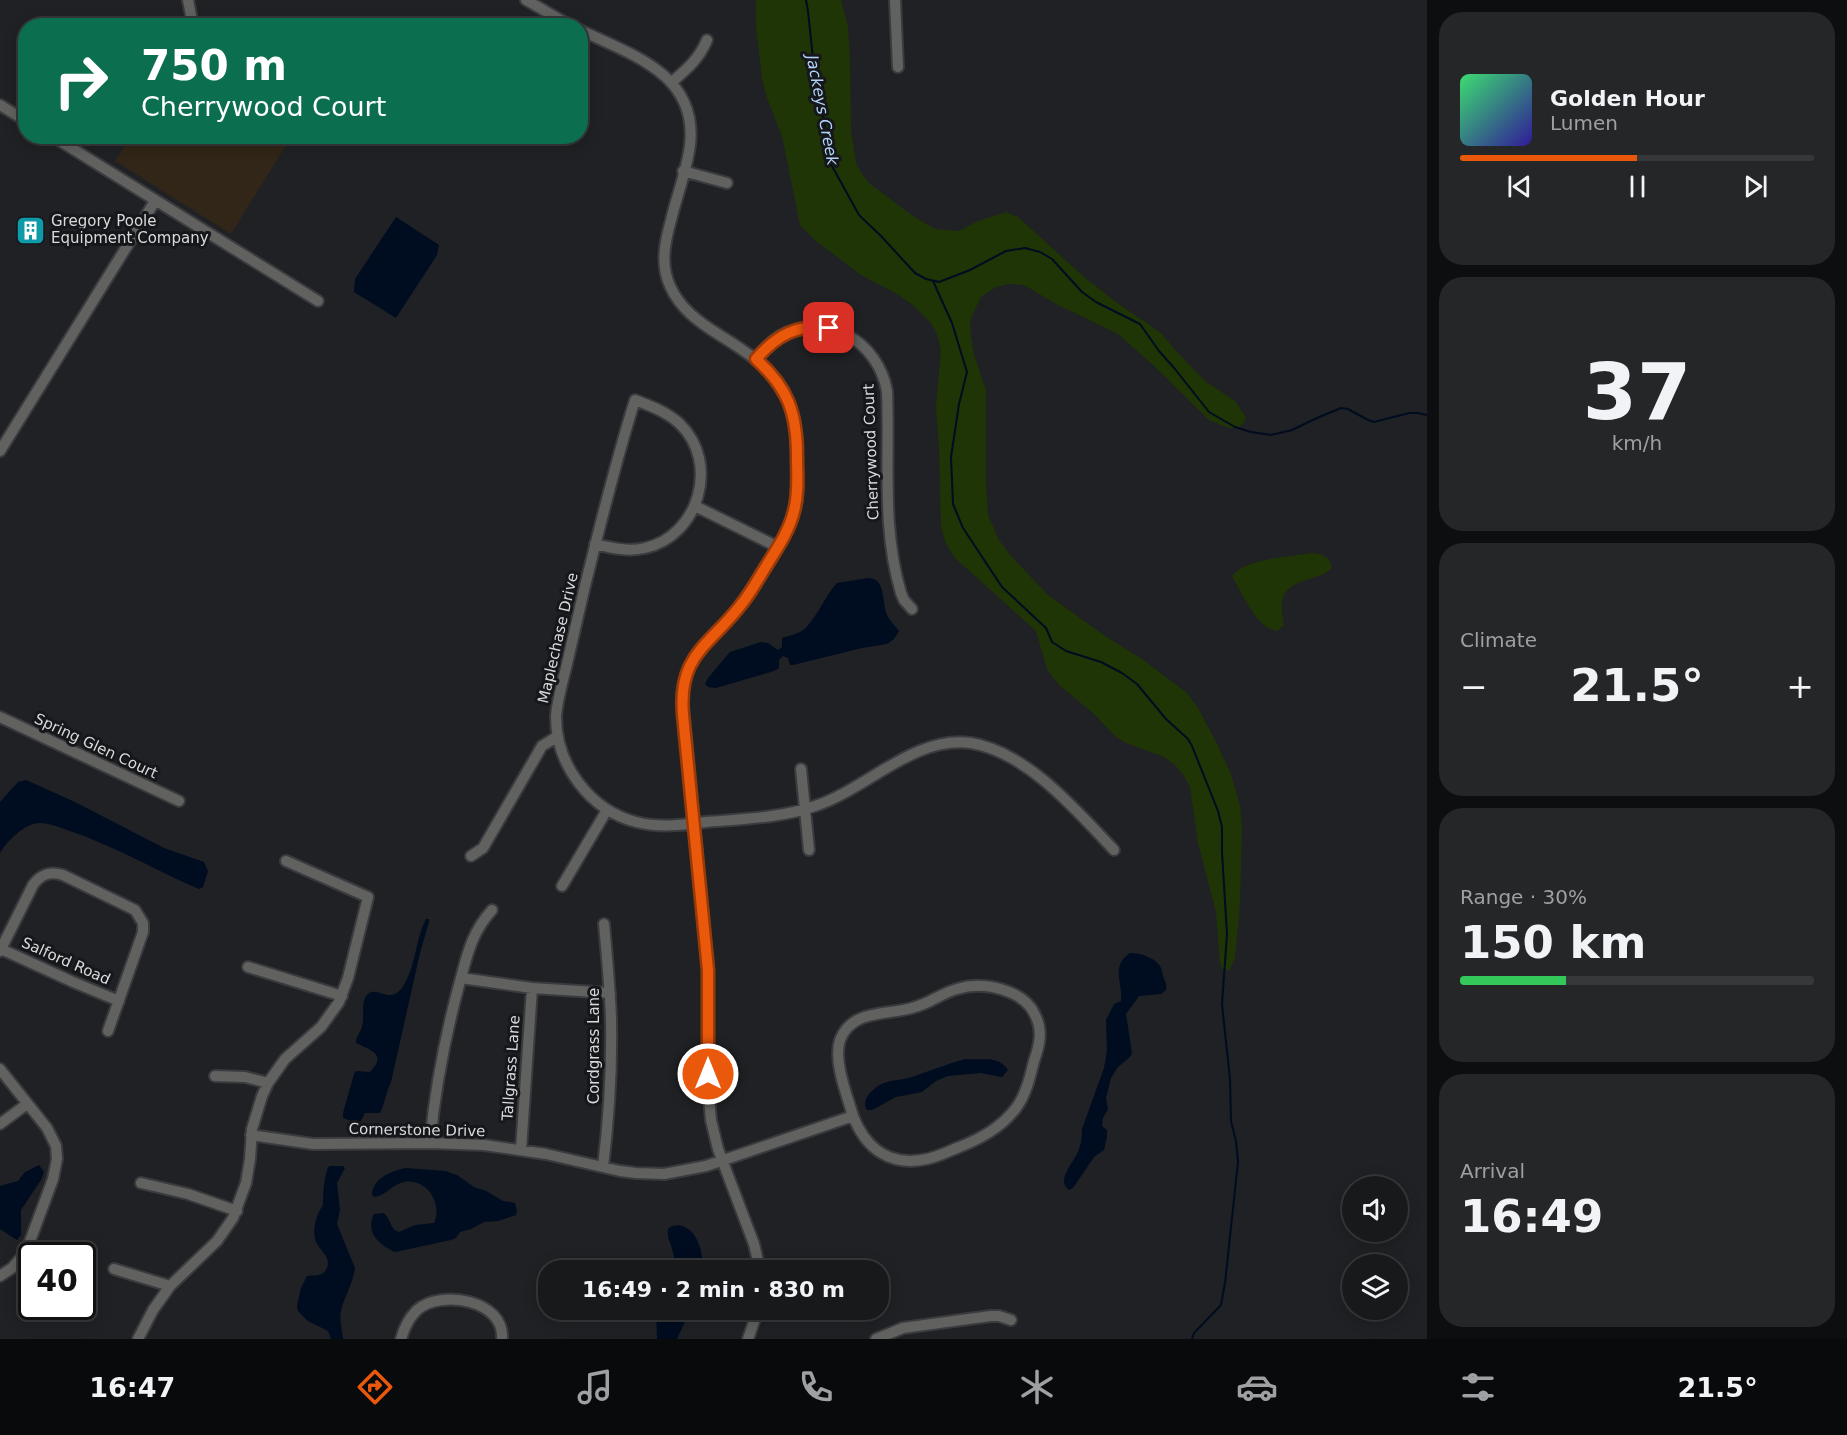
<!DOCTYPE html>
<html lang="en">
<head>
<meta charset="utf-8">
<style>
  :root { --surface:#17191b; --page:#242628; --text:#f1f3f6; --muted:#9ea0a3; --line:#36383a; --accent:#ea580c }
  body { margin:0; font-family:"DejaVu Sans",sans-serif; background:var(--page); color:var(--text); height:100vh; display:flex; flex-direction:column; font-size:22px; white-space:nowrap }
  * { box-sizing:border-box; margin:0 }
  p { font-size:20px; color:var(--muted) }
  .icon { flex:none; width:33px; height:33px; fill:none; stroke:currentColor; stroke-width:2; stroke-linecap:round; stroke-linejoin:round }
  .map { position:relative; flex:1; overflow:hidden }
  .panel { display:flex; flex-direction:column; gap:12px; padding:12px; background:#0d0e0f; width:420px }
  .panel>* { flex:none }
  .top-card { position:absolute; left:18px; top:18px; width:570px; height:126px; border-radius:24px; box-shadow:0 3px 15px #0003,0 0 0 2px var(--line); background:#0b6e4f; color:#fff; overflow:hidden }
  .fabs { position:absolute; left:1342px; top:1176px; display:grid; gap:12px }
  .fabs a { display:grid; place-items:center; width:66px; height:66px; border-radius:50%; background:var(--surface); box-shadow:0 3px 15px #0003,0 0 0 2px var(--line); font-size:30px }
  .speed { position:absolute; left:18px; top:1242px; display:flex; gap:12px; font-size:30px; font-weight:700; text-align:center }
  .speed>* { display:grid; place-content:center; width:78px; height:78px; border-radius:50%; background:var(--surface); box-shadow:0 3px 15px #0003,0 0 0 2px var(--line); line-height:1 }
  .speed .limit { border:3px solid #111; border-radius:9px; background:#fff; color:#111 }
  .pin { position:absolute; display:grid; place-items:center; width:51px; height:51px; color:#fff; margin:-26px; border-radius:12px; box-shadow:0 3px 9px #0006 }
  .me { position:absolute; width:66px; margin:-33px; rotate:0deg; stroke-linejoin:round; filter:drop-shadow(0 0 4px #0008) }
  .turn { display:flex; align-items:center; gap:21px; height:126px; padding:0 24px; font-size:27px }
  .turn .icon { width:78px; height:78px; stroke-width:2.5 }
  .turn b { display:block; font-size:42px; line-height:51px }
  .big { font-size:45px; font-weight:700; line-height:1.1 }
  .panel .widget { flex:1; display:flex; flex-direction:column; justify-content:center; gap:9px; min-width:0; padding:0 21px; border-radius:24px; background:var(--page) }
  .panel .dial { align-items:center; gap:0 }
  .dial b { font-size:78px; line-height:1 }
  .song { display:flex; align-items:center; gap:18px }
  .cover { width:72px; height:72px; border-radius:9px; background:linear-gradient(135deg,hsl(140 70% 55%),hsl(250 70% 35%)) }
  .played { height:6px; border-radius:3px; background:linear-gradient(90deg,var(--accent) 50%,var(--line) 50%) }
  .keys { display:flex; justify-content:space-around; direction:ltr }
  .heat { display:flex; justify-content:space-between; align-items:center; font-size:33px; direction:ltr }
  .charge { height:9px; border-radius:4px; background:linear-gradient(90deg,#34c759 30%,var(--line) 0) }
  .trip { position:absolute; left:538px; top:1260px; width:351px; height:60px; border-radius:24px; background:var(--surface); box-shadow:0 3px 15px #0003,0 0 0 2px var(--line); font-weight:700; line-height:60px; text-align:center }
  .menu { display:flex; height:96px; justify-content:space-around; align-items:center; background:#090a0b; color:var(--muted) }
  .menu .icon { width:42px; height:42px }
  .menu .selected { color:var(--accent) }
  .menu b { font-size:27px; color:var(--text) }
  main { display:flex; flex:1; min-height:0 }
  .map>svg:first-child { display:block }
  .industrial { fill:#312617 }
  .green { fill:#203505 }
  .water { fill:#000c20 }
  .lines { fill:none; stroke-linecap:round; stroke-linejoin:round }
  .stream { stroke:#000c20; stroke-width:2 }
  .minor-casing { stroke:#393b3e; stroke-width:14 }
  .minor { stroke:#61615f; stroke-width:10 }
  .route-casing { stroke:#983908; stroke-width:15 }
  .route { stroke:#ea580c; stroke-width:10 }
  .labels { text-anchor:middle; stroke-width:6; stroke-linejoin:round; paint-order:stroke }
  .poi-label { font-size:15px; fill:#d9dadc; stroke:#16171a; text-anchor:start }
  .street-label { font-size:15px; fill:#d9dadc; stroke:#16171a }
  .water-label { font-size:16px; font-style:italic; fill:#b1d3f7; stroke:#16171a }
</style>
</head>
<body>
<main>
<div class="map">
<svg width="1427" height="1339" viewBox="0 0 1427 1339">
  <rect width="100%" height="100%" fill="#1f2124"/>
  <path class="industrial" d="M285 136 290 139 231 234 115 161 130 137Z"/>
  <path class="green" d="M756 0H841L848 27 850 58 851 130 856 163 862 174 869 183 890 199 913 216 935 229 959 231 978 221 1006 212 1018 217 1084 277 1116 302 1161 333 1177 352 1205 381 1235 401 1246 417 1244 422 1239 427 1229 428 1209 420 1152 364 1118 334 1056 304 1024 285 1009 284 996 287 981 297 970 320 971 338 974 355 986 390V483L988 515 999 540 1011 556 1048 595 1105 636 1142 659 1187 693 1198 708 1216 742 1231 774 1240 806 1242 825 1240 903 1235 958 1229 971 1222 968 1220 964 1216 912 1198 843 1190 787 1184 776 1175 765 1164 757 1124 742 1115 736 1093 713 1059 685 1047 669 1036 631 955 558 946 544 941 527 939 448 936 407 941 349 937 334 931 323 914 306 899 295 861 275 815 240 800 225 782 136 767 98 762 78 756 26Z
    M1312 553 1320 554 1329 559 1332 568C1319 582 1287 577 1282 601 1281 608 1283 618 1284 625L1277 631C1256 628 1242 593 1232 576 1246 558 1290 557 1312 553Z"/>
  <path class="water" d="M396 217 439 245 437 255 396 318 354 292 355 279Z
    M869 578C886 579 882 603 887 615 890 621 895 626 899 631L894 639 887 644 862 648 793 665H790L788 658 783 656 779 660V668L774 671 716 688 708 687 705 684 708 678 730 652 761 642 768 643 778 650 782 647V638C787 636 794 635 800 632 814 625 825 595 837 583Z
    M26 780 75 802 164 848 204 862 208 871 203 887 199 889C155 870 113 845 67 830 59 827 49 823 40 823 25 823 7 841 0 853V802L18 782Z
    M426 919H429V922L420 953 391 1082C386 1092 385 1103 380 1113H365L361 1121 354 1122 343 1118V1113L354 1074 356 1071 370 1072C389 1053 367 1049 356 1043 356 1035 361 1033 362 1026 365 1017 361 1007 365 998 375 979 391 1012 406 981 416 962 416 938 426 919Z
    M1130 953C1140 953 1154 957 1160 966 1162 969 1162 972 1163 976 1165 982 1167 983 1166 990L1161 994 1139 996 1126 1014 1132 1053 1130 1057 1118 1067 1111 1078 1106 1098 1108 1109 1103 1118 1102 1126 1107 1130V1137L1104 1150 1094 1157 1073 1188 1069 1190C1056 1181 1072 1164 1077 1154 1081 1146 1082 1138 1082 1129L1104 1068 1107 1051 1106 1020 1114 1004 1121 1001C1123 981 1110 967 1130 953Z
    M965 1059C981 1061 998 1054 1008 1070L1002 1077 980 1073 948 1076 936 1081 922 1092 896 1097 872 1110H867C860 1099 874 1087 884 1083 892 1080 903 1080 912 1077 930 1071 947 1064 965 1059Z
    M39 1165 44 1172 41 1180 21 1210V1235L17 1240 0 1229V1186L18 1181 25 1172Z
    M331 1166H343L345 1168 337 1183 340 1210 337 1224 355 1268C353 1283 345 1296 341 1310 339 1320 342 1329 343 1339H331L328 1331 308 1321 298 1311 297 1306 301 1288 307 1276C315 1275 323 1277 327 1268 332 1256 317 1249 315 1239 313 1230 315 1220 319 1212 321 1207 323 1208 323 1203 323 1191 324 1179 328 1167Z
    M406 1168 445 1171 457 1175 474 1187 486 1191 503 1201 515 1203 517 1211 516 1215 498 1221 484 1222 471 1229 460 1232 456 1238 451 1240 395 1252C379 1245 365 1232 374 1214L384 1213C391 1219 390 1230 399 1232L415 1225 434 1223C443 1204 427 1178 404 1182 392 1184 387 1195 375 1197L372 1195C373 1178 391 1171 406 1168Z
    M679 1225C699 1229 702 1253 704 1270H673C678 1250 666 1243 668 1229L672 1226Z
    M656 1310H690L677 1339H657Z"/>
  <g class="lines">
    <path class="stream" d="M806 0 808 11 816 87 831 152 832 166 859 215 881 236 915 273 926 279 939 282 970 270 1006 251 1025 248 1040 252 1052 259 1082 292 1096 302 1140 324 1159 351 1175 369 1209 412 1235 427 1251 432 1271 435 1292 430 1317 418 1341 408 1348 409 1368 420 1374 422 1409 413H1418L1427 415
      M933 281 952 323 967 372 959 404 951 457 953 504 963 528 1002 587 1046 628 1052 642 1066 651 1101 662 1122 673 1137 684 1166 719 1188 739 1192 746 1218 811 1222 827V852L1227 934 1222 1004 1230 1079 1231 1121 1236 1141 1238 1162 1225 1283 1221 1305 1194 1333 1192 1339"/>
    <defs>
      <path id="minor" d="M188 0 193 26
        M526 0 571 26
        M895 0 898 67
        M580 30C632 55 698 74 690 145 687 170 677 195 671 220 665 242 660 264 670 286 680 309 700 323 721 336 776 370 797 391 797 459 797 472 798 486 797 499 793 526 778 547 765 569 755 584 746 600 734 614 710 642 685 655 682 696L708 970V1088L711 1120 718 1149 754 1244 760 1270
        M672 82C687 69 699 59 707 40
        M0 105 26 121
        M52 136 318 301
        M683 171 727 183
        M756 359C763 350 770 342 780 336 827 311 878 341 887 391 890 459 881 526 901 593L904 600 912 609
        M0 451 155 201
        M695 506 778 547
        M595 544C612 548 628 552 645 548 699 536 720 463 680 424 667 412 651 406 635 400 615 463 600 526 584 590 578 616 572 642 566 668 562 684 557 701 556 717 556 765 590 810 636 822 659 828 683 825 706 822 742 819 781 818 815 806 867 789 914 735 971 743 1027 752 1077 811 1114 850
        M0 717 179 801
        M801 769 809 850
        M471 856 483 848 542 746 558 736
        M562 886 607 810
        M1 949 73 982 119 1001
        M0 951 33 885C41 874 50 871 63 875L135 910 143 923V932L108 1031
        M248 967 342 996
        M461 978 532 988 610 993
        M0 1069 47 1128 56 1146 57 1159 53 1179 26 1252 12 1268 0 1276
        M215 1076 245 1077 268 1083
        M0 1124 27 1104
        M251 1135 313 1144 430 1143 484 1145 546 1154 620 1171 636 1173 664 1174 706 1166 853 1116C866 1149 890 1167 927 1159 937 1157 947 1152 957 1148 980 1139 1001 1128 1016 1108 1026 1095 1030 1077 1034 1061 1039 1047 1043 1032 1036 1017 1025 989 983 981 957 989 942 993 930 1003 915 1007 889 1016 852 1008 840 1040 833 1061 847 1095 853 1116
        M430 1143C435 1089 445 1037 459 985 467 956 471 933 492 910
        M521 1150 532 988
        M603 1167C609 1118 612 1070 611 1020 610 988 607 956 604 924
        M141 1183 188 1194 237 1211
        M114 1269 170 1286
        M138 1339 153 1310 170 1286 217 1241 233 1218 246 1183 250 1159 252 1129 262 1096 268 1083 285 1059 321 1027 339 1002 348 978 368 897 286 861
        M401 1339C404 1328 409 1318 417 1310 441 1289 505 1300 502 1339
        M748 1339 758 1310
        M876 1339 903 1328 961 1320 991 1316H999L1011 1320"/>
    </defs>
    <use href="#minor" class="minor-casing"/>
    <use href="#minor" class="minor"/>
  </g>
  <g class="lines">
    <defs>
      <path id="route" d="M708 1074V970L683 715C678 655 708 647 740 606 750 594 757 581 765 568 776 550 789 532 794 511 799 493 797 474 797 456 797 413 788 388 756 359 777 335 797 324 829 328"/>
    </defs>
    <use href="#route" class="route-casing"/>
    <use href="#route" class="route"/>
  </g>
  <defs>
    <symbol id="building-square" viewBox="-11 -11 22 22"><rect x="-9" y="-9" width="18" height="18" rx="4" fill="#0f9aa8" stroke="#16171a"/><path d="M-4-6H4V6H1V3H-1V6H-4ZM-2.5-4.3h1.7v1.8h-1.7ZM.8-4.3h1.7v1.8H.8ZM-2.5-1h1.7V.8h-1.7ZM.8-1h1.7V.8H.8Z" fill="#fff"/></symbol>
  </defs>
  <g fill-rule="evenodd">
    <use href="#building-square" x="14" y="214" width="33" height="33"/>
  </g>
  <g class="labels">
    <g class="poi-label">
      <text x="51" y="226">Gregory Poole<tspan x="51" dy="17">Equipment Company</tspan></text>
    </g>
    <g class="street-label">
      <text transform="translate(871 452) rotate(-92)" y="5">Cherrywood Court</text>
      <text transform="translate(558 638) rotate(-77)" y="5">Maplechase Drive</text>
      <text transform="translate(96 746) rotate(25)" y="5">Spring Glen Court</text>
      <text transform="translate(66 961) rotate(24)" y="5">Salford Road</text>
      <text transform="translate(594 1046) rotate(-90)" y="5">Cordgrass Lane</text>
      <text transform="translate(511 1068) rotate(-86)" y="5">Tallgrass Lane</text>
      <text transform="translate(417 1130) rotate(1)" y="5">Cornerstone Drive</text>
    </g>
    <g class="water-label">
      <text transform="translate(823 110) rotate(79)" y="6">Jackeys Creek</text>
    </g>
  </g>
</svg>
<div class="fabs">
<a><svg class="icon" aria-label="sound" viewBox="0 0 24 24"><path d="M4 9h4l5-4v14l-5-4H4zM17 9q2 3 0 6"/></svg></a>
<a><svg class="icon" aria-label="layers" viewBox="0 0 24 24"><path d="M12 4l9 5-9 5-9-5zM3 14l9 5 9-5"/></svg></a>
</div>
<div class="speed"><div class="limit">40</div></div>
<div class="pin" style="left:829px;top:328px;background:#d93025"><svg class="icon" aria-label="arrive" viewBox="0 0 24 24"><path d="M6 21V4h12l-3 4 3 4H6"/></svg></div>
<svg class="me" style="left:708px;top:1074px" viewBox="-20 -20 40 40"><circle r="17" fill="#ea580c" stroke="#fff" stroke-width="3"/><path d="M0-11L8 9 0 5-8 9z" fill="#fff"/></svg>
<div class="trip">16:49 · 2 min · 830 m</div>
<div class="top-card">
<div class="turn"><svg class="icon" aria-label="right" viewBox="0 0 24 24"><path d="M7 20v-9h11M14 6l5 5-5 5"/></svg><div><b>750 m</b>Cherrywood Court</div></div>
</div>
</div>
<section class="panel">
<div class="widget">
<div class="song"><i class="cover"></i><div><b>Golden Hour</b><p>Lumen</p></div></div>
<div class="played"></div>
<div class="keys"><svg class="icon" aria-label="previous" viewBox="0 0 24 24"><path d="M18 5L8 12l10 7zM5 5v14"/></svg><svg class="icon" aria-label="pause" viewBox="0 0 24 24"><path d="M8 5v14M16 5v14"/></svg><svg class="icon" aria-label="next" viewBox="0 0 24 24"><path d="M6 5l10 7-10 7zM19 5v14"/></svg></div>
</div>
<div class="widget dial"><b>37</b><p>km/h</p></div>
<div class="widget"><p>Climate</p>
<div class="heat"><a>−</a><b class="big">21.5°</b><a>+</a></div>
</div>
<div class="widget"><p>Range · 30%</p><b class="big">150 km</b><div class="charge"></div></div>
<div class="widget"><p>Arrival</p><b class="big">16:49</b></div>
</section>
</main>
<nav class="menu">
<b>16:47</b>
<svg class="icon selected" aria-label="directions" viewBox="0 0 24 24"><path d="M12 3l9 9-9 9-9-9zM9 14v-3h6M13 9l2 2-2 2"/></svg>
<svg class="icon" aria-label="music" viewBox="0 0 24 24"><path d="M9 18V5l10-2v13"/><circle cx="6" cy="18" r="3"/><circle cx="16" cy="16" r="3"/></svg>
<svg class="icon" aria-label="phone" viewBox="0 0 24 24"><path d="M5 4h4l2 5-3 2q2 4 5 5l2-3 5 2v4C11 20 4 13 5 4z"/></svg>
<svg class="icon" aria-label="climate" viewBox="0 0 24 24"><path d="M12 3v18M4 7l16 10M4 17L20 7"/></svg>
<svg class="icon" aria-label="car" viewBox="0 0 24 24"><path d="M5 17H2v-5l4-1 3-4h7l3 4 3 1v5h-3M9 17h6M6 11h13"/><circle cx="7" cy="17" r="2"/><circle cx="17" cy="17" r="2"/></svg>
<svg class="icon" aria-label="filters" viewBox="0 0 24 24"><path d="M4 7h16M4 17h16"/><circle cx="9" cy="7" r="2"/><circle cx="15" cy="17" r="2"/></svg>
<b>21.5°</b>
</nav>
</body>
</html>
